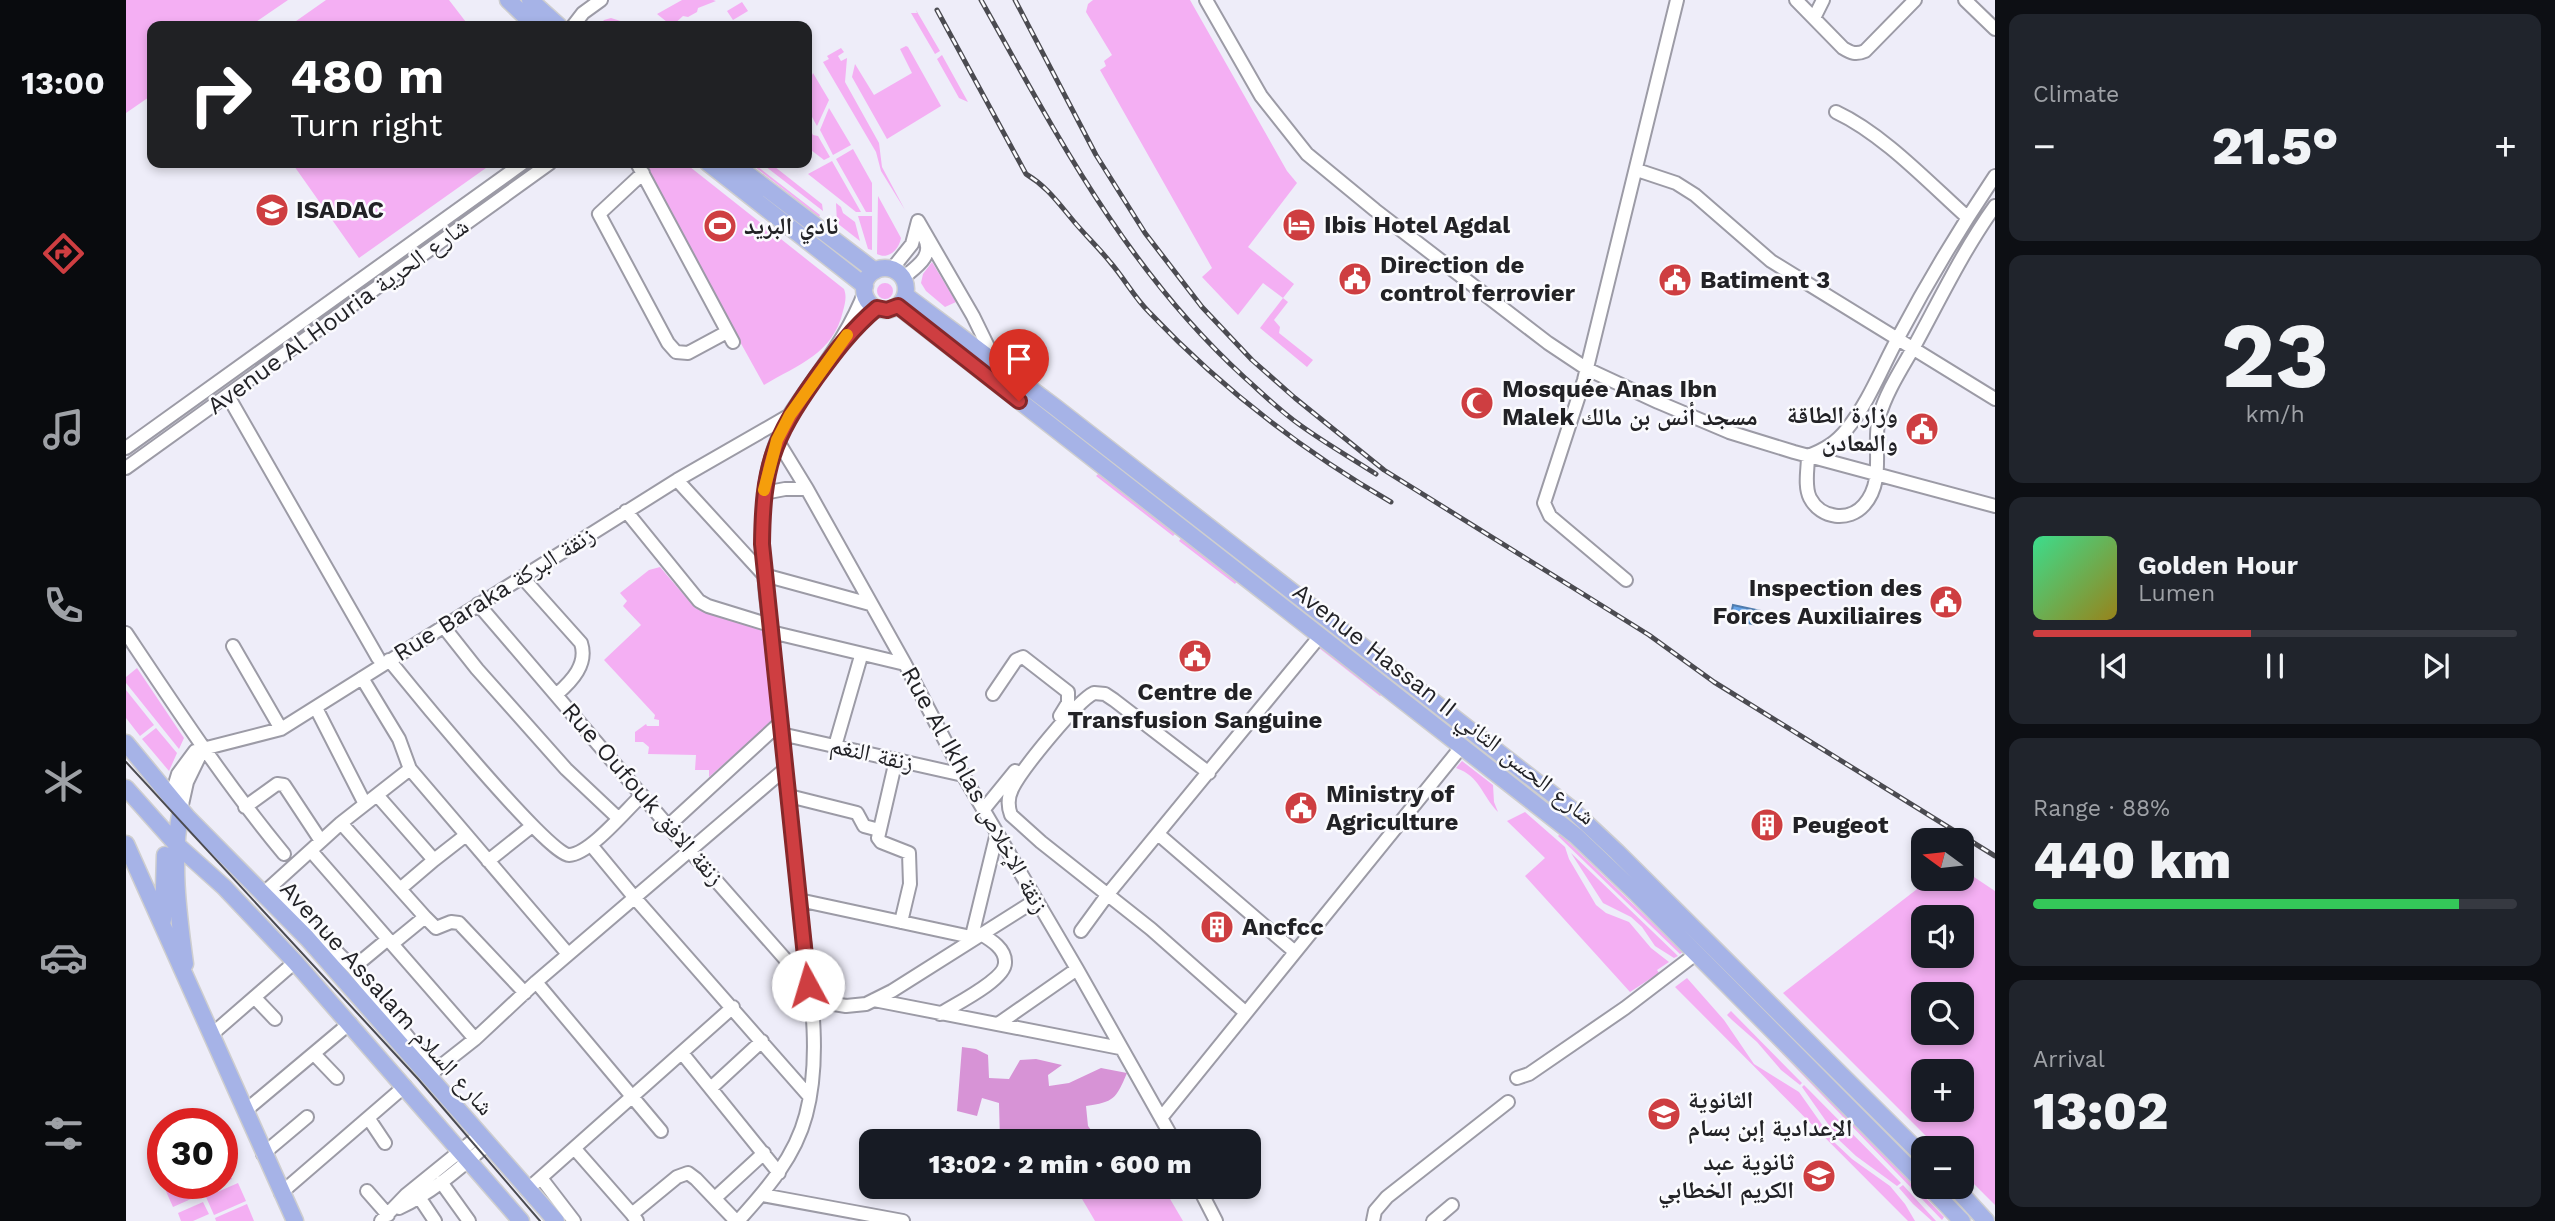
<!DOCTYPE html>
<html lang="en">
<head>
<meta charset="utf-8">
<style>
  :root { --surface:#171b24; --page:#20242c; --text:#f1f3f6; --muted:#9ea1a6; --line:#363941; --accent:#ce3e41 }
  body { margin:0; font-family:"Work Sans","Noto Naskh Arabic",sans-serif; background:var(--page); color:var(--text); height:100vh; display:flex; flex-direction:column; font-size:26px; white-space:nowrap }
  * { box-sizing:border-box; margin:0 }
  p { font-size:23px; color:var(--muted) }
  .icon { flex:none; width:38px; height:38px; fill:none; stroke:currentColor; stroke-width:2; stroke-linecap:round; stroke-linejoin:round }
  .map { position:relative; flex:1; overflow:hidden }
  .panel { display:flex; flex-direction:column; gap:14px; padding:14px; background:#0d0f14; width:560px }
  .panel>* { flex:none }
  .top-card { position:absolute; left:21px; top:21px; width:665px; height:147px; border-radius:14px; box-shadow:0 4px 10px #0003; background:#202124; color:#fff; overflow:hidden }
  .needle { width:46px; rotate:285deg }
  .tools { position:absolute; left:1785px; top:828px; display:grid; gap:14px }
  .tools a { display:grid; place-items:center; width:63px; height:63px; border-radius:14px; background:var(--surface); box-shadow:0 4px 10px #0003; font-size:35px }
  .speed { position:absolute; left:21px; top:1108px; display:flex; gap:14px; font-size:35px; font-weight:700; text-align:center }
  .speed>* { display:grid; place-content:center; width:91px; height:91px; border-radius:50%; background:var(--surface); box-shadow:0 4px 10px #0003; line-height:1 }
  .speed .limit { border:10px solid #d22; background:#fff; color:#111 }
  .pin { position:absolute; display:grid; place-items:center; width:60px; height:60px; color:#fff; margin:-72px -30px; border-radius:50% 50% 50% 0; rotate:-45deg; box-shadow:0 0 7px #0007 }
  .pin .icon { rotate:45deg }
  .me { position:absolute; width:77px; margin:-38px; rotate:354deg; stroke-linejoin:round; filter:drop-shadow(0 0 5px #0008) }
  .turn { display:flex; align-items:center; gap:24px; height:147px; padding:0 28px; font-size:32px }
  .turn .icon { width:91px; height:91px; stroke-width:2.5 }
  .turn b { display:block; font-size:49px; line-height:60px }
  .big { font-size:52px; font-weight:800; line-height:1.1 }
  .panel .card { flex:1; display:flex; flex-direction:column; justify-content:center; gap:10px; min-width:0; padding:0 24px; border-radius:14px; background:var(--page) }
  .panel .dial { align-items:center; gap:0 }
  .dial b { font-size:91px; line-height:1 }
  .song { display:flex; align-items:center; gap:21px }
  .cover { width:84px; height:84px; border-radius:10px; background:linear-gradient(135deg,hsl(150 70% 55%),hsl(50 70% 35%)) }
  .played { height:7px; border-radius:4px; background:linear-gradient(90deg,var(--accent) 45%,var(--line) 45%) }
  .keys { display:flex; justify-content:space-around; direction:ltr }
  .heat { display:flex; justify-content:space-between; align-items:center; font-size:38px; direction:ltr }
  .charge { height:10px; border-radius:5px; background:linear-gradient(90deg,#34c759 88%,var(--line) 0) }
  .trip { position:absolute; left:733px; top:1129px; width:402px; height:70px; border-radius:14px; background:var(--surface); box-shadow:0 4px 10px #0003; font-weight:800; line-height:70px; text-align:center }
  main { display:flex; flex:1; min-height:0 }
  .dock { display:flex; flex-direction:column; width:126px; justify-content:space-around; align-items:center; background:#090b0e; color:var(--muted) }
  .dock .icon { width:49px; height:49px }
  .dock .current { color:var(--accent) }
  .dock b { font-size:32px; color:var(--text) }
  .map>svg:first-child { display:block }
  .green { fill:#f4aff3; fill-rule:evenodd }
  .forest { fill:#d793d6 }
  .water { fill:#64a2e7; stroke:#507cad; stroke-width:2 }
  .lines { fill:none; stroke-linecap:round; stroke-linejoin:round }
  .minor-casing { stroke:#9c9ba6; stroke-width:16 }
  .major-casing { stroke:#cececf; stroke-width:19 }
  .minor { stroke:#fff; stroke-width:12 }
  .major { stroke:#a6b3e7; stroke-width:16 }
  .tram { stroke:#4b4b51; stroke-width:2 }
  .rail-casing { stroke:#4b4b51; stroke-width:5 }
  .rail { stroke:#fbfbfe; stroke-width:2.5; stroke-dasharray:8; stroke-linecap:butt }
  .route-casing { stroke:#86282a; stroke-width:18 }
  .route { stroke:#ce3e41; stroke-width:12 }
  .slow { stroke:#f59e0b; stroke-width:12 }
  .labels { text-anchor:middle; stroke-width:5; stroke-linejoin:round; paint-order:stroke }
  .poi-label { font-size:24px; font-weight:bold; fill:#222226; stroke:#fbfbfe; text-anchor:start }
  .street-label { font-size:24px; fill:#222226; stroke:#fbfbfe }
</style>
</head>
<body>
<main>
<nav class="dock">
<b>13:00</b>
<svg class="icon current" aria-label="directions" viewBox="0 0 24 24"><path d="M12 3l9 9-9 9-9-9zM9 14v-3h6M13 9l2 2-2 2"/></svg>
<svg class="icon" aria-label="music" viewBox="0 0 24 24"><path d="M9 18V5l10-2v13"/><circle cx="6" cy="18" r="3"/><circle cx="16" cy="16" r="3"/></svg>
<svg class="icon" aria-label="phone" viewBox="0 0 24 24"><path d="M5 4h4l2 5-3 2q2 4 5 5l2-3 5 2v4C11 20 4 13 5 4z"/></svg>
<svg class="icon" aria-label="climate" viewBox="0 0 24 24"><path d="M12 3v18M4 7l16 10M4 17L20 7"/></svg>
<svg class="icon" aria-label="car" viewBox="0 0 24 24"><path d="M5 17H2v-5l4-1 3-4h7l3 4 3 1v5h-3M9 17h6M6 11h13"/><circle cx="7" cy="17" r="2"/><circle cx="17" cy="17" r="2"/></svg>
<svg class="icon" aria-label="filters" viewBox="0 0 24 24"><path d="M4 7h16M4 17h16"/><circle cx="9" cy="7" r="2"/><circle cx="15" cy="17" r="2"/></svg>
</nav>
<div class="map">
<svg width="1869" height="1221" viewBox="0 0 1869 1221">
  <rect width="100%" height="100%" fill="#eeedf9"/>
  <path class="green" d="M0 0H162L124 26H26V95L0 113Z
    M200 0H323L343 26H163Z
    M556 0H587L590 1 572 8 571 12 562 17 557 16 546 26 531 14Z
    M967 0H1064L1161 171 1171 183 1122 247 1168 284 1157 298 1162 302 1148 320 1154 327 1153 333 1187 360 1181 367 1134 328 1157 298 1137 283 1112 315 1076 277 1086 268 974 70 980 66 978 61 986 55 960 12 962 4Z
    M616 2 622 11 607 20 601 11Z
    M790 10 814 51 809 54 785 13H791Z
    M485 18 507 25 517 22 518 26H473L478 20Z
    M780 46 782 47 815 106 761 139 726 77 729 64 748 95 786 73 774 49Z
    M715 48 718 52 712 56 715 61 721 58 719 82 753 143 756 167 779 210 755 171 750 152 697 62 703 59 701 56Z
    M816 55 842 102 833 98 811 59Z
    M687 73 703 100 691 126C679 105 677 95 687 73Z
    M703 108 725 145 707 155 694 130Z
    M681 124 687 135 692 136 704 157 698 160 681 147Z
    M727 149 746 183V212H740L710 159Z
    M706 161 735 212H730L682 174Z
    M166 163H367L233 258Z
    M515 163H559L718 289C721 297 719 303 717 311 707 354 673 364 638 385Z
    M624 163H627L694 215 693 217Z
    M635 163H644L696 204 697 211Z
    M752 196 775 238C773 250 762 260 751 254Z
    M710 203 715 207 717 213 729 222 734 241 711 223Z
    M732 216H746V250L742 249Z
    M806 262 830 302 819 307 800 291 795 283 797 274Z
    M751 291a8 8 0 1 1 16 0a8 8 0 1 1-16 0Z
    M973 473 1050 533 1047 536 970 476Z
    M1056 537 1112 580 1109 584 1053 541Z
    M534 567 569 608 637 630 648 720 583 777V770H569L570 755 522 754 523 747 517 742H509V732L520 724 521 726H533V720L528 719 529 715 478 660 515 625 497 606 501 601 494 593 523 570Z
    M1196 645 1257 693 1254 696 1193 648Z
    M11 668 58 738 53 749 0 683V677Z
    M0 690 28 725 14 736 0 718Z
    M30 728 51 753 43 771 16 739Z
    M1336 761 1367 785 1368 802 1372 812C1356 796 1354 776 1330 768Z
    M1399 812 1439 847 1443 859 1470 905 1480 913 1503 922 1525 948 1543 962 1531 970 1533 973 1504 992 1399 876 1419 858 1381 821Z
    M1434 834 1557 952 1554 954 1432 836Z
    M1445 853 1552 956 1548 958 1529 946 1516 927 1505 917 1477 903Z
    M1836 869 1869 891V1205L1836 1172V1148H1812L1657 993 1804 879 1836 878ZM1836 917V956H1797V917ZM1836 994V1032H1797V994ZM1797 1071H1836V1110H1797Z
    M1561 978 1598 1020 1628 1064 1673 1092 1709 1143 1726 1159 1764 1186 1779 1204 1789 1221H1782L1549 987Z
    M1605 1011 1676 1083 1674 1085 1655 1070 1631 1042 1606 1020 1601 1015Z
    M1649 1040 1818 1217 1816 1220 1646 1043Z
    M1678 1085 1775 1183 1771 1186 1730 1156 1714 1141 1676 1087Z
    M37 1144V1183H69L74 1195 47 1207 22 1151Z
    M96 1157 106 1179 79 1191 76 1183H96Z
    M112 1183 120 1201 88 1215 80 1197Z
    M1777 1185 1810 1221H1806L1787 1204 1773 1188Z
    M949 1187H1037L1057 1221H969Z
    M77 1202 83 1214 67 1221H55L52 1213Z
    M121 1204 128 1221H90L89 1218Z"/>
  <path class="forest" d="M836 1047 850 1049 862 1055 863 1078 883 1079 894 1060 910 1059 936 1065 922 1075 923 1086 943 1083 975 1068 1001 1073C990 1099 988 1102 960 1106L962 1126 973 1141H874L873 1103 856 1098 851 1116 831 1111Z"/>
  <path class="water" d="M1607 605 1635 611 1631 625 1604 619Z"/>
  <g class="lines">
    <defs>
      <path id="minor" d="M1080 0 1135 96 1181 154 1249 210 1422 343 1461 369 1532 402 1603 432 1668 452 1869 506
        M1670 0 1717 48C1725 53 1730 55 1739 51L1789 0
        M1839 0 1869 29
        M1688 18 1697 0
        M447 26 457 13 475 0
        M1710 112C1757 134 1802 182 1841 217
        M511 163 607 342
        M1511 170 1550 183 1569 195 1645 261 1869 399
        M517 173 473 214 542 343 550 352 562 353 601 332
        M1869 176C1834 228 1802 281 1773 336 1756 367 1743 402 1721 429 1710 443 1698 450 1682 456 1682 469 1678 486 1684 498 1695 519 1723 522 1738 505 1760 480 1746 446 1753 417 1760 392 1776 368 1789 345 1814 299 1838 249 1869 206
        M792 221 847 316 869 361
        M766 269 786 244 792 221
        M777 278C790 267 809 256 798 237
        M725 332 751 308
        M102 396 252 658
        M651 440 681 489 779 664 837 775 951 969 1048 1141
        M0 448 397 163
        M0 468 424 163
        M551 480 638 575 744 604
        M638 493 659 489H681
        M500 511 573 601 582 606 644 625
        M396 577 455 643C462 664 446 681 431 694
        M1500 580 1424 516 1418 503 1458 380 1551 0
        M352 604 542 826 682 985
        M317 626 351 669 440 769 492 818
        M645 632 779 664
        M0 633C50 708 100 784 158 854
        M107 646 155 729
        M263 660C284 686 423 856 443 855 464 854 500 810 516 795
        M236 678 273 739 284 769 442 954
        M867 694 890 660 897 657 942 692V703L934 716
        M190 708 239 804
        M655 734 837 775
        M709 746 735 656
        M770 760 752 838 755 842 783 853 784 884 775 922
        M1083 773 988 700 979 694 968 693C951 701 895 770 886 789 882 797 882 807 885 815L915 842 1025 929 1120 1013
        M251 795 308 860 274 889
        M663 796 731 813 738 826 753 830
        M45 797 52 774 69 751 155 729 551 480 664 415
        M119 807 151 784 158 785 195 841
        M55 809 61 782 77 749
        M858 809 889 771
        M215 823 299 917 310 928 325 922 333 923 399 993
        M542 826 653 724
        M1032 834 1169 952
        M465 845 508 897 683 1096
        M185 851 349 1039
        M308 860 340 835
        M362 861 406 826
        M145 887 227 968 309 1071
        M140 891 215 823 284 769
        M673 900 845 937
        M955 931 982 894 1194 636
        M845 940 871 833
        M266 944 299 917
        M227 968 262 939
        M410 982 535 1131
        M129 998 149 1019
        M684 1000 720 1006 740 1004 766 991 910 900
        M748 1000 994 1048
        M814 1014C828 1005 879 980 879 963 880 949 865 940 855 934
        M872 1024 951 969
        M85 1035 169 962
        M556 1053 653 1173
        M189 1055 211 1078
        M302 1076 349 1039 410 982 659 769
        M1391 1078 1403 1074 1499 1008 1571 953
        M585 1088 636 1041
        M119 1111 224 1023
        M1035 1118 1336 746
        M243 1119 259 1143
        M449 1149 506 1214
        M137 1154 181 1117
        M415 1178 448 1221
        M315 1182 343 1221
        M1072 1186 1090 1221
        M401 1190 607 1007
        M241 1191 262 1215
        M155 1193 279 1086
        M636 1195 777 1221
        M293 1197 309 1221
        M589 1198 638 1153
        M273 1208C306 1193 335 1167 362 1144
        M255 1221 280 1195 354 1135
        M511 1221 506 1214 551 1177 562 1173 570 1179 610 1221
        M612 1221C641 1189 669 1157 680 1115 698 1047 681 971 673 903 663 801 653 698 640 596 635 535 630 469 664 414 691 372 721 339 739 291
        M1247 1221 1249 1211 1261 1197 1382 1102
        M1307 1221 1326 1205"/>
      <path id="major" d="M382 0 409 26
        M404 0 433 26
        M582 163 739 286
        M607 163 749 271
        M738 289a21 21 0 1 1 42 0a21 21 0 1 1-42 0Z
        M779 295 929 407 1444 808 1491 852 1797 1156
        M772 306 1450 836 1511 894 1797 1182
        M0 743 62 818 181 938 430 1221
        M0 788 50 844 98 887 169 962 395 1221
        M55 809C45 861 52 912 59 964
        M0 844 169 1221
        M37 920 39 855
        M1802 1186 1836 1221
        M1828 1186 1860 1221"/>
    </defs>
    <use href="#minor" class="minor-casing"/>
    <use href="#major" class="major-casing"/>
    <use href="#minor" class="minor"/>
    <use href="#major" class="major"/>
    <path class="tram" d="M0 762 292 1079 414 1221"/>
    <defs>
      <path id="rail" d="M855 0C932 137 1000 269 1118 377 1136 393 1154 411 1174 425 1199 443 1225 458 1250 474
        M889 0 970 155 1019 233 1076 307 1126 360 1169 398 1258 470 1523 635 1588 682 1869 856
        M811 10 900 174C920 186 930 200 945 218 957 233 972 247 984 262 998 278 1008 297 1023 312 1093 386 1177 451 1265 502"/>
    </defs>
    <use href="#rail" class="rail-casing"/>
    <use href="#rail" class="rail"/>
  </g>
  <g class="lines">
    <defs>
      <path id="route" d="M682 985 636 544C637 467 646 440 690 378 709 352 726 329 751 308L761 310 772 306 893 401"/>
    </defs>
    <use href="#route" class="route-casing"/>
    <use href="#route" class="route"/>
    <path class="slow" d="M638 490 651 440 664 415 721 335"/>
  </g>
  <defs>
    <symbol id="university-disc" viewBox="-11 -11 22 22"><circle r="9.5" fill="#ce3e41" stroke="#fbfbfe"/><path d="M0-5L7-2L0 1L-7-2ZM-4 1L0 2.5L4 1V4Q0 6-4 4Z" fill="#fff"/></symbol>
    <symbol id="hotel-disc" viewBox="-11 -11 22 22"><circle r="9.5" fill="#ce3e41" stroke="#fbfbfe"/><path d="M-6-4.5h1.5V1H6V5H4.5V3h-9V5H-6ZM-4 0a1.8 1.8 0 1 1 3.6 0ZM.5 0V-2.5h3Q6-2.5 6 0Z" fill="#fff"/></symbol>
    <symbol id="stadium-disc" viewBox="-11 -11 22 22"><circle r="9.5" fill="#ce3e41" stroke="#fbfbfe"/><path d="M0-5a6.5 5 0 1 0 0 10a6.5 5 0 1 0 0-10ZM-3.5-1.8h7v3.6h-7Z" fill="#fff"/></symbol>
    <symbol id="civic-disc" viewBox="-11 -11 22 22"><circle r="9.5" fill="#ce3e41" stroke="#fbfbfe"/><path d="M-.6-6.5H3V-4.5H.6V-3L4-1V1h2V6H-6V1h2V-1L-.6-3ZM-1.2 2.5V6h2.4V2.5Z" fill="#fff"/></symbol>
    <symbol id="mosque-disc" viewBox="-11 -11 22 22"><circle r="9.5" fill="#ce3e41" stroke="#fbfbfe"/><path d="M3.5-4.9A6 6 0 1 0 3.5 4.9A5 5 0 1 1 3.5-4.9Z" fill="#fff"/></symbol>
    <symbol id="building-disc" viewBox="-11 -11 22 22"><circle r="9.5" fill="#ce3e41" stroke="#fbfbfe"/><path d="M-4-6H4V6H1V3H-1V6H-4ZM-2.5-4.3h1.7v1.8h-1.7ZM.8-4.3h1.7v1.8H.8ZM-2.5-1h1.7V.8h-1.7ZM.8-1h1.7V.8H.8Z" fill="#fff"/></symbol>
    <symbol id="school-disc" viewBox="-11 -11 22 22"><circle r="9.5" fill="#ce3e41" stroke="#fbfbfe"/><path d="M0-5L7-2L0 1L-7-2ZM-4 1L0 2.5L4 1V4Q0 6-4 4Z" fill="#fff"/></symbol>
  </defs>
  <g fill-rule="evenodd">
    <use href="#university-disc" x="127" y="191" width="38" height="38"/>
    <use href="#hotel-disc" x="1154" y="206" width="38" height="38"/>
    <use href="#stadium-disc" x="575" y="207" width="38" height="38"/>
    <use href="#civic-disc" x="1210" y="260" width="38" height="38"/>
    <use href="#civic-disc" x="1530" y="261" width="38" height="38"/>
    <use href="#mosque-disc" x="1332" y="384" width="38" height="38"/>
    <use href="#civic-disc" x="1777" y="410" width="38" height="38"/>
    <use href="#civic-disc" x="1801" y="583" width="38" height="38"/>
    <use href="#civic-disc" x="1050" y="637" width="38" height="38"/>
    <use href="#civic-disc" x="1156" y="789" width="38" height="38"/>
    <use href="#building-disc" x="1622" y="806" width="38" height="38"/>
    <use href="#building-disc" x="1072" y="908" width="38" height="38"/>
    <use href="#school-disc" x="1519" y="1095" width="38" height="38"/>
    <use href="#school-disc" x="1674" y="1157" width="38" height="38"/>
  </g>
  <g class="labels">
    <g class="poi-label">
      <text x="170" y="218">ISADAC</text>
      <text x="1198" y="233">Ibis Hotel Agdal</text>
      <text x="618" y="234">نادي البريد</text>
      <text x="1254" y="273">Direction de<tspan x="1254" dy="28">control ferrovier</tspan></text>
      <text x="1574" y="288">Batiment 3</text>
      <text x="1376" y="397">Mosquée Anas Ibn<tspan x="1376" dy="28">Malek مسجد أنس بن مالك</tspan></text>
      <text x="1772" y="423" text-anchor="end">وزارة الطاقة<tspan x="1772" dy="28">والمعادن</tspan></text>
      <text x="1796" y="596" text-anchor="end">Inspection des<tspan x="1796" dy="28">Forces Auxiliaires</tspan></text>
      <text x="1069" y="700" text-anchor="middle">Centre de<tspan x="1069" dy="28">Transfusion Sanguine</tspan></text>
      <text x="1200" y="802">Ministry of<tspan x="1200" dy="28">Agriculture</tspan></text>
      <text x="1666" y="833">Peugeot</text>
      <text x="1116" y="935">Ancfcc</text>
      <text x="1562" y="1108">الثانوية<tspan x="1562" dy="28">الإعدادية إبن بسام</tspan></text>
      <text x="1668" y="1170" text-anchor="end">ثانوية عبد<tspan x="1668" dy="28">الكريم الخطابي</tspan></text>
    </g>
    <g class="street-label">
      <text transform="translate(212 316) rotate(-36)" y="8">Avenue Al Houria شارع الحرية</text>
      <text transform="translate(368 594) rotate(-32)" y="8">Rue Baraka زنقة البركة</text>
      <text transform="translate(1318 704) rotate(38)" y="8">Avenue Hassan II شارع الحسن الثاني</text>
      <text transform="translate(746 754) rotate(13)" y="8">زنقة النغم</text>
      <text transform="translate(849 790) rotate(61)" y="8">Rue Al Ikhlas زنقة الإخلاص</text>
      <text transform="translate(517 794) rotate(49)" y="8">Rue Oufouk زنقة الافق</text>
      <text transform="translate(261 998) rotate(48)" y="8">Avenue Assalam شارع السلام</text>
    </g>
  </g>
</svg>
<div class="tools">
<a><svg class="needle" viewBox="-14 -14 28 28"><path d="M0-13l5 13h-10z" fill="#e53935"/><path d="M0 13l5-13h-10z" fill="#9ea1a6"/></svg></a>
<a><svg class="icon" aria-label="sound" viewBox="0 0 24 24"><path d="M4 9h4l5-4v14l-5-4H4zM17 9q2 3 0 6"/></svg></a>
<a><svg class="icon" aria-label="search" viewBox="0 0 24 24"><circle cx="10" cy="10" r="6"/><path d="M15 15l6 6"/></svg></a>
<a>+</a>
<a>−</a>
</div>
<div class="speed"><div class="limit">30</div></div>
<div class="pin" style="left:893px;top:401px;background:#d93025"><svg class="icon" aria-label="arrive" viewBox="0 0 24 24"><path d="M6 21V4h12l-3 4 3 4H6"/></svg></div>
<svg class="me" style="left:682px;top:985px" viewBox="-20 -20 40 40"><circle r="19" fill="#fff"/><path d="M0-13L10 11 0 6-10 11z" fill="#ce3e41"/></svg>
<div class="trip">13:02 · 2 min · 600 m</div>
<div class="top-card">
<div class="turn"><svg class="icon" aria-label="right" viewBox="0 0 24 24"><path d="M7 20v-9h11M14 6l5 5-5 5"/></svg><div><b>480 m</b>Turn right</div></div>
</div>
</div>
<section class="panel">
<div class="card"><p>Climate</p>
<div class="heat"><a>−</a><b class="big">21.5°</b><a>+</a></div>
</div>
<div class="card dial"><b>23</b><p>km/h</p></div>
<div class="card">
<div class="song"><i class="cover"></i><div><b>Golden Hour</b><p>Lumen</p></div></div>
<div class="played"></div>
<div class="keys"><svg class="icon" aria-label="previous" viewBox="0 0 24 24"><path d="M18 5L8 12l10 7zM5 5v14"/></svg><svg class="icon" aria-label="pause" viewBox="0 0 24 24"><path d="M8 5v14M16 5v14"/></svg><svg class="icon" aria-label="next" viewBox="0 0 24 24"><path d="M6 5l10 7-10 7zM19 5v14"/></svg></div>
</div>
<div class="card"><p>Range · 88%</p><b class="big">440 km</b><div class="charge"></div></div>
<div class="card"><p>Arrival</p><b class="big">13:02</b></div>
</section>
</main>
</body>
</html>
